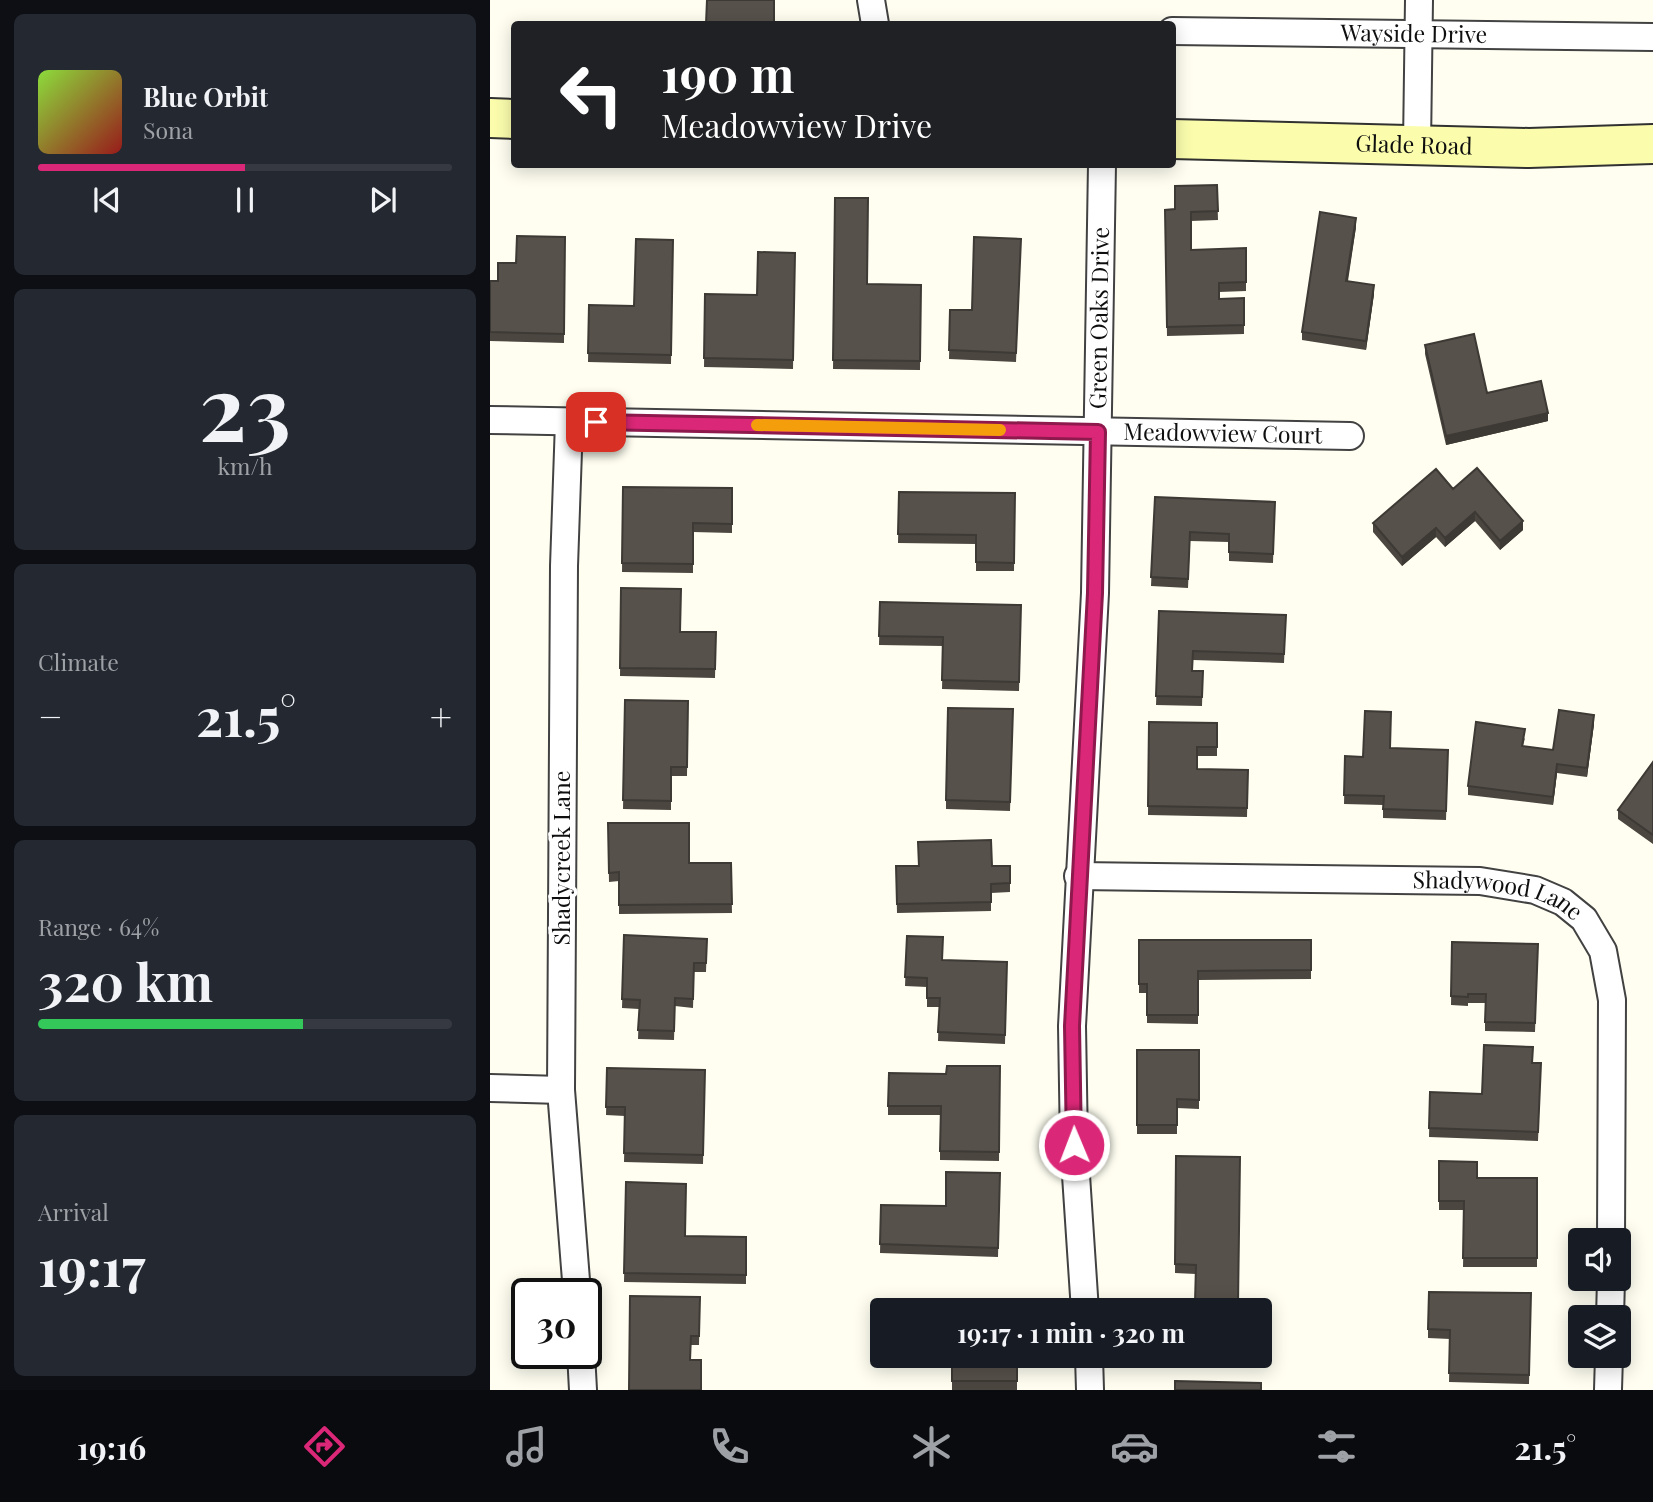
<!DOCTYPE html>
<html lang="en">
<head>
<meta charset="utf-8">
<style>
  :root { --surface:#171b24; --page:#242831; --text:#f1f3f6; --muted:#9ea1a6; --line:#363941; --accent:#db2777 }
  body { margin:0; font-family:"Playfair Display",serif; background:var(--page); color:var(--text); height:100vh; display:flex; flex-direction:column; font-size:26px; white-space:nowrap }
  * { box-sizing:border-box; margin:0 }
  p { font-size:23px; color:var(--muted) }
  .icon { flex:none; width:38px; height:38px; fill:none; stroke:currentColor; stroke-width:2; stroke-linecap:round; stroke-linejoin:round }
  .map { position:relative; flex:1; overflow:hidden }
  .sheet { display:flex; flex-direction:column; gap:14px; padding:14px; background:#0d0f14; width:490px }
  .sheet>* { flex:none }
  .banner { position:absolute; left:21px; top:21px; width:665px; height:147px; border-radius:7px; box-shadow:0 4px 18px #0003; background:#202124; color:#fff; overflow:hidden }
  .controls { position:absolute; left:1078px; top:1228px; display:grid; gap:14px }
  .controls a { display:grid; place-items:center; width:63px; height:63px; border-radius:7px; background:var(--surface); box-shadow:0 4px 18px #0003; font-size:35px }
  .speed { position:absolute; left:21px; top:1278px; display:flex; gap:14px; font-size:35px; font-weight:700; text-align:center }
  .speed>* { display:grid; place-content:center; width:91px; height:91px; border-radius:50%; background:var(--surface); box-shadow:0 4px 18px #0003; line-height:1 }
  .speed .limit { border:4px solid #111; border-radius:10px; background:#fff; color:#111 }
  .pin { position:absolute; display:grid; place-items:center; width:60px; height:60px; color:#fff; margin:-30px; border-radius:14px; box-shadow:0 4px 10px #0006 }
  .me { position:absolute; width:77px; margin:-38px; rotate:359deg; stroke-linejoin:round; filter:drop-shadow(0 0 5px #0008) }
  .turn { display:flex; align-items:center; gap:24px; height:147px; padding:0 35px; font-size:32px }
  .turn .icon { width:91px; height:91px; stroke-width:2.5 }
  .turn b { display:block; font-size:49px; line-height:60px }
  .big { font-size:52px; font-weight:700; line-height:1.1 }
  .sheet .card { flex:1; display:flex; flex-direction:column; justify-content:center; gap:10px; min-width:0; padding:0 24px; border-radius:10px; background:var(--page) }
  .sheet .dial { align-items:center; gap:0 }
  .dial b { font-size:91px; line-height:1 }
  .song { display:flex; align-items:center; gap:21px }
  .cover { width:84px; height:84px; border-radius:10px; background:linear-gradient(135deg,hsl(90 70% 55%),hsl(0 70% 35%)) }
  .played { height:7px; border-radius:4px; background:linear-gradient(90deg,var(--accent) 50%,var(--line) 50%) }
  .keys { display:flex; justify-content:space-around; direction:ltr }
  .heat { display:flex; justify-content:space-between; align-items:center; font-size:38px; direction:ltr }
  .charge { height:10px; border-radius:5px; background:linear-gradient(90deg,#34c759 64%,var(--line) 0) }
  .trip { position:absolute; left:380px; top:1298px; width:402px; height:70px; border-radius:7px; background:var(--surface); box-shadow:0 4px 18px #0003; font-weight:700; line-height:70px; text-align:center }
  .tabs { display:flex; height:112px; justify-content:space-around; align-items:center; background:#090b0e; color:var(--muted) }
  .tabs .icon { width:49px; height:49px }
  .tabs .current { color:var(--accent) }
  .tabs b { font-size:32px; color:var(--text) }
  main { display:flex; flex:1; min-height:0 }
  .map>svg:first-child { display:block }
  .lines { fill:none; stroke-linecap:round; stroke-linejoin:round }
  .minor-casing { stroke:#424242; stroke-width:30 }
  .secondary-casing { stroke:#313131; stroke-width:42 }
  .minor { stroke:#fff; stroke-width:26 }
  .secondary { stroke:#fbfdad; stroke-width:38 }
  .wall { fill:#4b4640 }
  .shaded-wall { fill:#3d3934 }
  .building { fill:#57514b; stroke:#3d3934; stroke-width:2 }
  .route-casing { stroke:#8e194d; stroke-width:18 }
  .route { stroke:#db2777; stroke-width:12 }
  .slow { stroke:#f59e0b; stroke-width:12 }
  .labels { text-anchor:middle; stroke-width:7; stroke-linejoin:round; paint-order:stroke }
  .street-label { font-size:23px; fill:#0f0f0f; stroke:#fff }
</style>
</head>
<body>
<main>
<section class="sheet">
<div class="card">
<div class="song"><i class="cover"></i><div><b>Blue Orbit</b><p>Sona</p></div></div>
<div class="played"></div>
<div class="keys"><svg class="icon" aria-label="previous" viewBox="0 0 24 24"><path d="M18 5L8 12l10 7zM5 5v14"/></svg><svg class="icon" aria-label="pause" viewBox="0 0 24 24"><path d="M8 5v14M16 5v14"/></svg><svg class="icon" aria-label="next" viewBox="0 0 24 24"><path d="M6 5l10 7-10 7zM19 5v14"/></svg></div>
</div>
<div class="card dial"><b>23</b><p>km/h</p></div>
<div class="card"><p>Climate</p>
<div class="heat"><a>−</a><b class="big">21.5°</b><a>+</a></div>
</div>
<div class="card"><p>Range · 64%</p><b class="big">320 km</b><div class="charge"></div></div>
<div class="card"><p>Arrival</p><b class="big">19:17</b></div>
</section>
<div class="map">
<svg width="1163" height="1390" viewBox="0 0 1163 1390">
  <rect width="100%" height="100%" fill="#fffef1"/>
  <g class="lines">
    <defs>
      <g id="minor">
        <path d="M381 0 385 24"/>
        <path id="s1" d="M682 31 1163 37"/>
        <path d="M927 145 929 0"/>
        <path id="s2" d="M0 420 860 436"/>
        <path d="M79 422 74 566 71 1090 87 1293"/>
        <path id="s3" d="M588 876 990 881 1045 890 1073 902 1094 919 1113 951 1122 1000 1121 1241"/>
        <path d="M0 1088 71 1090"/>
        <path id="s4" d="M595 1311 584 1145 582 1026 605 593 612 164"/>
        <path d="M1120 1318 1121 1279"/>
        <path d="M91 1353 93 1390"/>
        <path d="M599 1356 600 1390"/>
        <path d="M1118 1390 1119 1356"/>
      </g>
      <g id="secondary">
        <path d="M0 118 24 119"/>
        <path id="s5" d="M682 139 1039 148 1163 144"/>
      </g>
    </defs>
    <use href="#minor" class="minor-casing"/>
    <use href="#secondary" class="secondary-casing"/>
    <use href="#minor" class="minor"/>
    <use href="#secondary" class="secondary"/>
  </g>
  <path class="wall" d="M727 185 728 220 701 221V250L756 248V291L729 292V299L754 298V334L677 336 675 210 685 209Z
    M345 198 377 284 431 285 430 370 343 369Z
    M866 227 858 281 884 294 876 350 812 340V332Z
    M75 237 74 343 0 341V281H8L26 263Z
    M531 239 526 362 459 359 460 310H482Z
    M183 240 181 364 98 362 99 305 144 306Z
    M305 253 303 369 214 367 215 294 267 295Z
    M935 345 997 393 1058 421 956 445 935 354Z
    M133 487 242 488V533L203 532V573L132 572Z
    M963 489 1033 530 1010 550 985 521 955 547 946 537 912 566 883 532V523Z
    M409 492 525 493 524 571H486V544L408 543Z
    M665 497 785 502 783 563 739 561V542L700 541 698 588 661 586Z
    M131 588 191 632H226L225 678 130 676Z
    M390 602 531 605 529 691 452 689 453 646 389 645Z
    M669 611 796 615 794 663 703 660 702 671H713L712 706 666 705Z
    M135 700 198 701 197 776H181V810L133 809Z
    M523 709 520 811 456 809V800Z
    M659 722 727 723V756H707V769L758 770 757 817 658 815Z
    M1104 724 1097 777 1067 773 1063 805 978 795V786L1035 738 1033 746 1063 750Z
    M900 748 958 750 956 820 893 818V805L854 804 855 756 873 757Z
    M1163 762V844L1128 819V810Z
    M118 823 199 863H241L242 913 129 914V881L119 882Z
    M406 866H502L520 883V892L501 893V911L407 913Z
    M134 935 217 939 216 972H204L203 1008 185 1006 184 1040 148 1039 149 1009 132 1008Z
    M417 936 452 960 517 962 515 1044 448 1041 449 1007H437V987L415 986Z
    M649 940H821V979L708 980V1024L657 1023V993H649Z
    M962 942 1048 944 1045 1032 995 1031V1003H978V1006L961 1005Z
    M647 1050H709V1109L687 1108V1134H647Z
    M1042 1063H1051L1048 1141 939 1137 940 1092 992 1094Z
    M510 1066 509 1161 450 1160V1115H398V1106L456 1074Z
    M117 1068 215 1070 213 1164 134 1162 135 1116 116 1115Z
    M686 1156 750 1157 748 1311H705L706 1274 685 1273Z
    M949 1161 987 1178H1047V1267H973L974 1210H949Z
    M510 1173 508 1257 390 1253 391 1205 456 1206Z
    M136 1182 195 1236 256 1237V1284L134 1282Z
    M1041 1293 1039 1384 959 1382 960 1339 938 1338V1329Z
    M210 1297 209 1345H201L139 1390Z
    M462 1356H527V1390H462Z"/>
  <path class="shaded-wall" d="M866 218V227L856 290V281Z
    M884 285V294L876 350V341Z
    M1058 413V421L956 445V436Z
    M985 512V521L955 547V538Z
    M1033 521V530L1010 550V541Z
    M946 528V537L912 566V557Z
    M1104 715V724L1097 777V768Z
    M1067 764V773L1063 805V797Z"/>
  <path class="building" d="M217 0H284V24H216Z
    M727 185 728 211 701 212V250L756 248V282L729 283V299L754 298V325L677 327 675 210 685 209V186Z
    M345 198H378L377 284 431 285 430 361 343 360Z
    M830 212 866 218 856 281 884 285 876 341 812 332Z
    M27 236 75 237 74 334 0 332V281H8V263H26Z
    M484 237 531 239 526 353 459 350 460 310H482Z
    M146 239 183 240 181 355 98 353 99 305 144 306Z
    M268 252 305 253 303 360 214 358 215 294 267 295Z
    M984 334 997 393 1051 381 1058 413 956 436 935 345Z
    M987 468 1033 521 1010 541 985 512 955 538 946 528 912 557 883 523 946 469 963 489Z
    M133 487 242 488V524L203 523V564L132 563Z
    M409 492 525 493 524 563 486 562V535L408 534Z
    M665 497 785 502 783 554 739 552V534L700 532 698 579 661 577Z
    M131 588 191 589 190 632H226L225 669 130 668Z
    M390 602 531 605 529 682 452 680 453 637 389 636Z
    M669 611 796 615 794 654 703 651 702 671H713L712 697 666 696Z
    M135 700 198 701 197 767H181V801L133 800Z
    M458 708 523 709 520 802 456 800Z
    M1069 710 1104 715 1097 768 1067 764 1063 797 978 786 986 722 1035 729 1032 746 1063 750Z
    M875 711 901 712 900 748 958 750 956 811 893 809 894 796 854 795 855 756 873 757Z
    M659 722 727 723V747H707V769L758 770 757 808 658 806Z
    M1163 762V835L1128 810Z
    M118 823H199V863H241L242 904 129 905V872L119 873Z
    M501 840 502 866H520V883L501 884V902L407 904 406 866H429L428 842Z
    M134 935 217 939 216 963H204L203 999 185 998 184 1031 148 1030 150 1000 132 999Z
    M417 936 453 937 452 960 517 962 515 1035 448 1032 450 998H437V978L415 977Z
    M649 940H821V970L708 971V1015H657V984H649Z
    M962 942 1048 944 1045 1023 995 1022 996 994H978V997L961 996Z
    M994 1045 1043 1047 1042 1063H1051L1048 1132 939 1128 940 1092 992 1094Z
    M647 1050H709V1100L687 1099V1125H647Z
    M457 1066H510L509 1152 450 1151 451 1106H398L399 1073 456 1074Z
    M117 1068 215 1070 213 1155 134 1153 135 1107H116Z
    M686 1156 750 1157 748 1304 705 1303 706 1265 685 1264Z
    M949 1161 987 1162V1178H1047V1258H973L974 1201H949Z
    M456 1172 510 1173 508 1248 390 1244 391 1205 456 1206Z
    M136 1182 196 1184 195 1236 256 1237V1275L134 1273Z
    M939 1292 1041 1293 1039 1375 959 1373 960 1330 938 1329Z
    M140 1296 210 1297 209 1336H201L200 1360H211V1390H139Z
    M414 1303 527 1304V1311H414Z
    M462 1356H527V1381H462Z
    M685 1381 771 1383V1390H685Z"/>
  <g class="lines">
    <defs>
      <path id="route" d="M106 422 608 432 605 593 582 1026 584 1145"/>
    </defs>
    <use href="#route" class="route-casing"/>
    <use href="#route" class="route"/>
    <path class="slow" d="M267 425 510 430"/>
  </g>
  <g class="labels">
    <g class="street-label">
      <text dy="8" stroke="none"><textPath href="#s1" startOffset="242">Wayside Drive</textPath></text>
      <text dy="8" stroke="none"><textPath href="#s5" startOffset="242">Glade Road</textPath></text>
      <text dy="8" stroke="none"><textPath href="#s4" startOffset="994">Green Oaks Drive</textPath></text>
      <text dy="8" stroke="none"><textPath href="#s2" startOffset="733">Meadowview Court</textPath></text>
      <text transform="translate(72 858) rotate(-90)" y="8">Shadycreek Lane</text>
      <text dy="8" stroke="none"><textPath href="#s3" startOffset="422">Shadywood Lane</textPath></text>
    </g>
  </g>
</svg>
<div class="controls">
<a><svg class="icon" aria-label="sound" viewBox="0 0 24 24"><path d="M4 9h4l5-4v14l-5-4H4zM17 9q2 3 0 6"/></svg></a>
<a><svg class="icon" aria-label="layers" viewBox="0 0 24 24"><path d="M12 4l9 5-9 5-9-5zM3 14l9 5 9-5"/></svg></a>
</div>
<div class="speed"><div class="limit">30</div></div>
<div class="pin" style="left:106px;top:422px;background:#d93025"><svg class="icon" aria-label="arrive" viewBox="0 0 24 24"><path d="M6 21V4h12l-3 4 3 4H6"/></svg></div>
<svg class="me" style="left:584px;top:1145px" viewBox="-20 -20 40 40"><circle r="17" fill="#db2777" stroke="#fff" stroke-width="3"/><path d="M0-11L8 9 0 5-8 9z" fill="#fff"/></svg>
<div class="trip">19:17 · 1 min · 320 m</div>
<div class="banner">
<div class="turn"><svg class="icon" aria-label="left" viewBox="0 0 24 24"><path d="M17 20v-9H6M10 6l-5 5 5 5"/></svg><div><b>190 m</b>Meadowview Drive</div></div>
</div>
</div>
</main>
<nav class="tabs">
<b>19:16</b>
<svg class="icon current" aria-label="directions" viewBox="0 0 24 24"><path d="M12 3l9 9-9 9-9-9zM9 14v-3h6M13 9l2 2-2 2"/></svg>
<svg class="icon" aria-label="music" viewBox="0 0 24 24"><path d="M9 18V5l10-2v13"/><circle cx="6" cy="18" r="3"/><circle cx="16" cy="16" r="3"/></svg>
<svg class="icon" aria-label="phone" viewBox="0 0 24 24"><path d="M5 4h4l2 5-3 2q2 4 5 5l2-3 5 2v4C11 20 4 13 5 4z"/></svg>
<svg class="icon" aria-label="climate" viewBox="0 0 24 24"><path d="M12 3v18M4 7l16 10M4 17L20 7"/></svg>
<svg class="icon" aria-label="car" viewBox="0 0 24 24"><path d="M5 17H2v-5l4-1 3-4h7l3 4 3 1v5h-3M9 17h6M6 11h13"/><circle cx="7" cy="17" r="2"/><circle cx="17" cy="17" r="2"/></svg>
<svg class="icon" aria-label="filters" viewBox="0 0 24 24"><path d="M4 7h16M4 17h16"/><circle cx="9" cy="7" r="2"/><circle cx="15" cy="17" r="2"/></svg>
<b>21.5°</b>
</nav>
</body>
</html>
